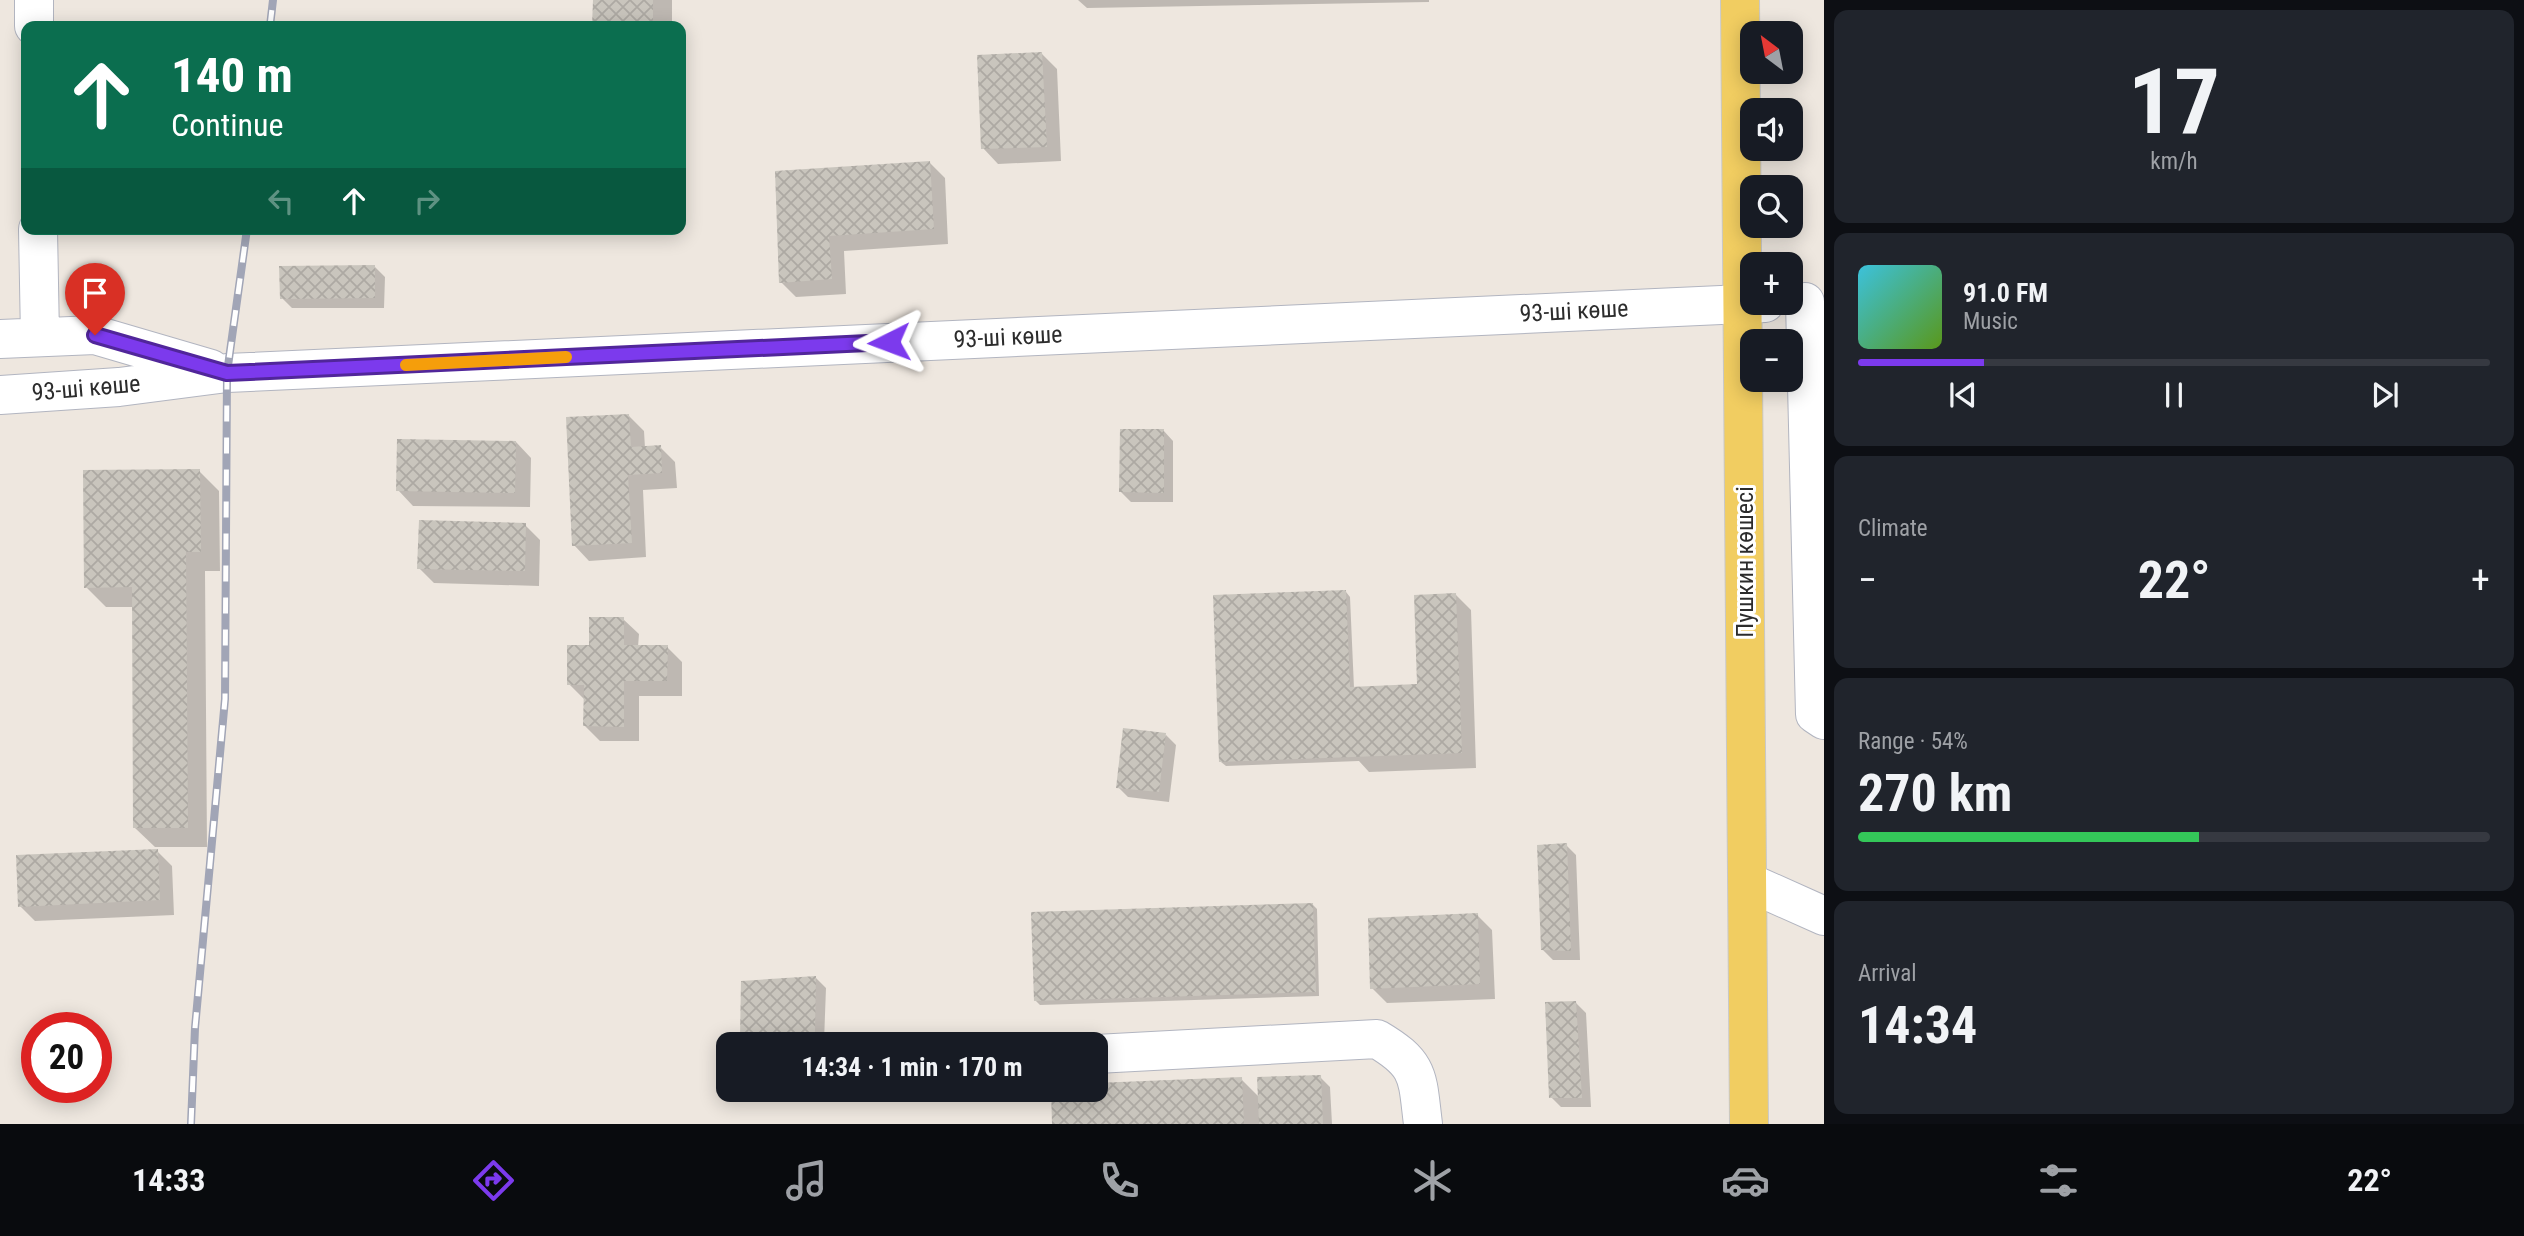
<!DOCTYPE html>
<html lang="en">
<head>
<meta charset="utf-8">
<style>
  :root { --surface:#171b24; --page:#20242c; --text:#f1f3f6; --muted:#9ea1a6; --line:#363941; --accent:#7c3aed }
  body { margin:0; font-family:"Roboto Condensed",sans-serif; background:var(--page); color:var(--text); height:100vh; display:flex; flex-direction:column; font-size:26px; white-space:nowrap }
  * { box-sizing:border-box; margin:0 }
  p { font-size:23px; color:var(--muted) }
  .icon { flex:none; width:38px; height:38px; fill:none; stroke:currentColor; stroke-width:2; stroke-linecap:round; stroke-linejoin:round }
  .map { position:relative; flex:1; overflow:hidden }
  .side { display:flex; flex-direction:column; gap:10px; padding:10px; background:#0d0f14; width:700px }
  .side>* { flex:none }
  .banner { position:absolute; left:21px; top:21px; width:665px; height:214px; border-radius:14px; box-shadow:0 4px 18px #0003; background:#0b6e4f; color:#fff; overflow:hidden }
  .needle { width:46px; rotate:328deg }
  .buttons { position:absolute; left:1740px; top:21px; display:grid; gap:14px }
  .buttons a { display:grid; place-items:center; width:63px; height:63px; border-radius:14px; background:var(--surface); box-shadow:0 4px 18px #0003; font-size:35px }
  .speed { position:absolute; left:21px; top:1012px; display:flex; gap:14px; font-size:35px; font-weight:700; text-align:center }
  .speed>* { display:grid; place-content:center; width:91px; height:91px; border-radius:50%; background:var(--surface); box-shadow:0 4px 18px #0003; line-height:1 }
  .speed .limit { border:10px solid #d22; background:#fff; color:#111 }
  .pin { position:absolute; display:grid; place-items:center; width:60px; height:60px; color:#fff; margin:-72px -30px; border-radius:50% 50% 50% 0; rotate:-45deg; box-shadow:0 0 7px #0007 }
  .pin .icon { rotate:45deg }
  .me { position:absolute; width:77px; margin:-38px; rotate:267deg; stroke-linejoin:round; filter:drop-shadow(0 0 5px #0008) }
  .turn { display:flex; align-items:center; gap:24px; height:147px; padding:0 35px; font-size:32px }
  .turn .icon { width:91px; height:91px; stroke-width:2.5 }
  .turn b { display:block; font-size:49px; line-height:60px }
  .lanes { display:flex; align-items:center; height:66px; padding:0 35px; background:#0003; justify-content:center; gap:35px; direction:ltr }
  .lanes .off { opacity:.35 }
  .big { font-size:52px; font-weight:700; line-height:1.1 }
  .side .card { flex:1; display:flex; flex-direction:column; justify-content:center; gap:10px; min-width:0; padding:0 24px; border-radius:14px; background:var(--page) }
  .side .dial { align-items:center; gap:0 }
  .dial b { font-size:91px; line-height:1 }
  .song { display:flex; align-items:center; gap:21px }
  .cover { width:84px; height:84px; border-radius:10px; background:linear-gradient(135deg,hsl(190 70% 55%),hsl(90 70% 35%)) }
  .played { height:7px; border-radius:4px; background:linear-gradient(90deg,var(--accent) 20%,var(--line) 20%) }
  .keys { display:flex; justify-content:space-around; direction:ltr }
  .heat { display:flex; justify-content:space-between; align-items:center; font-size:38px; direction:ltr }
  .charge { height:10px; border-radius:5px; background:linear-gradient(90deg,#34c759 54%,var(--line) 0) }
  .trip { position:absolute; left:716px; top:1032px; width:392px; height:70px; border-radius:14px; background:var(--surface); box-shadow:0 4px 18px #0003; font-weight:700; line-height:70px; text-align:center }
  .tab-bar { display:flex; height:112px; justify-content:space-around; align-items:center; background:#090b0e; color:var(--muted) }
  .tab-bar .icon { width:49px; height:49px }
  .tab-bar .current { color:var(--accent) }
  .tab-bar b { font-size:32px; color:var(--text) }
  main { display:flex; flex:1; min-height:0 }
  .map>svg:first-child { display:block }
  .shadow { fill:#0003 }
  .building { fill:url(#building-cross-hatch) }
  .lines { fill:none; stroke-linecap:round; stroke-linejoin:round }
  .minor-casing { stroke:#b2b5c0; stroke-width:40 }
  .major-casing { stroke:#c8c8c8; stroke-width:40 }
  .minor { stroke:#fff; stroke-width:38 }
  .major { stroke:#f1cd61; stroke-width:38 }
  .rail-casing { stroke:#a1a5b6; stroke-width:8 }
  .rail { stroke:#fff; stroke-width:5; stroke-dasharray:16; stroke-linecap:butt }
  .route-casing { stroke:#51269a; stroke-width:18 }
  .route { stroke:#7c3aed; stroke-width:12 }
  .slow { stroke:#f59e0b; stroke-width:12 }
  .labels { text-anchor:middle; stroke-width:6; stroke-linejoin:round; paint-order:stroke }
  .street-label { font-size:24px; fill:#2c2c2c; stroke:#fff }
</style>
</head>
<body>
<main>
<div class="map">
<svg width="1824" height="1124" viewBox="0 0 1824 1124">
  <defs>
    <pattern id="building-cross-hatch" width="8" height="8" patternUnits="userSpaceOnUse" patternTransform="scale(1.75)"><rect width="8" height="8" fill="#c9c5bd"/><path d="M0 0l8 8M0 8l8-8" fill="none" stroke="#ada9a3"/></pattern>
  </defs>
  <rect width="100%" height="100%" fill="#eee7df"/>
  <path class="shadow" d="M594 0H672V26H594Z
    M1078 0H1429V2L1087 8Z
    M1042 54 1057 69 1061 161 998 164 983 148Z
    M930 163 945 178 948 244 844 251 846 294 796 297 781 282 777 172Z
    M375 267 385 277 384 308H292L282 298Z
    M629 416 644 431 645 448 660 447 675 462 677 488 643 490 646 557 589 561 574 545Z
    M1163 430 1173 441V502H1131L1121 492Z
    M516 442 531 458 530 507 413 506 398 490Z
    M199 471 219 491 220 571H205L207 847H155L135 828 133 607H106L86 587Z
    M525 525 540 540 539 586 434 583 419 568Z
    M1346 592 1350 597 1354 688 1419 686 1456 595 1471 610 1476 768 1369 772 1359 761 1226 766 1221 762Z
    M623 619 639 634 638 647H667L682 662V696H639V741H600L585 726 584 699 569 684 591 647Z
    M1166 735 1176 745 1169 802 1128 797 1118 787Z
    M1566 845 1576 855 1580 960H1553L1543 950Z
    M157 851 172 866 174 915 35 921 20 906Z
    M1312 904 1317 909 1319 996 1040 1005 1035 1000Z
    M1477 915 1492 930 1495 999 1387 1003 1372 988Z
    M816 978 826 988 824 1042 750 1045 742 1037Z
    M1576 1003 1586 1013 1591 1107H1561L1551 1097Z
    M1320 1077 1330 1087 1332 1124H1054L1096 1090V1085L1241 1079 1260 1098Z"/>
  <path class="building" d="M593 0H653V26H592Z
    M1042 52 1047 147 981 149 977 55Z
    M930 161 934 229 829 236 832 279 779 283 775 171Z
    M375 265V298L280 299 279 266Z
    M629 414 631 447 661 445 662 473 628 475 632 543 572 546 566 417Z
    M1120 429H1164V493L1119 492Z
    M397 439 516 441 515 493 396 491Z
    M200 469 201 552H186L188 828H133L132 587 84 588 83 470Z
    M419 520 526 523 525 571 417 569Z
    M1346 590 1350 687 1417 684 1414 595 1456 593 1462 753 1219 762 1213 595Z
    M589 617H624V645H668L667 681H624V727L583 726 584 685H567V645H589Z
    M1123 728 1166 733 1159 792 1116 788Z
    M1567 843 1571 951 1541 950 1537 845Z
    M158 849 160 900 18 907 16 855Z
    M1313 903 1316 992 1034 1001 1031 912Z
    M1478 913 1480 984 1370 989 1368 918Z
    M816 976 815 1032 740 1037 741 981Z
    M1576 1001 1582 1098H1549L1545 1002Z
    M1321 1075 1323 1124H1259L1257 1077Z
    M1242 1077 1244 1124H1052L1051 1090H1096V1083Z"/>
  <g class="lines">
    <defs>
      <path id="minor" d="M34 0V26
        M38 229 40 337
        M1805 302 1815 714 1824 720
        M0 339 95 335 211 369
        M0 395 119 387 227 373 1765 303
        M1748 882 1824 916
        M1096 1054 1377 1039C1421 1065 1417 1077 1423 1124"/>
      <path id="major" d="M1740 0 1749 1124"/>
    </defs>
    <use href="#minor" class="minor-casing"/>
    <use href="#major" class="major-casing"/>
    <use href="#minor" class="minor"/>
    <use href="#major" class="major"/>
    <defs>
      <path id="rail" d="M270 26 273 0
        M191 1124 195 1028 225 699 227 373 247 229"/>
    </defs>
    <use href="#rail" class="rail-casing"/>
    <use href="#rail" class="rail"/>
  </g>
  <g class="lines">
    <defs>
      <path id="route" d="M95 335 227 373 889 342"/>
    </defs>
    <use href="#route" class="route-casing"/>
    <use href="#route" class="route"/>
    <path class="slow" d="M406 365 566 357"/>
  </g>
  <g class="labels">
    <g class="street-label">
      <text transform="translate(1574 311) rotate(-3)" y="8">93-ші көше</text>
      <text transform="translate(1008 337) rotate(-3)" y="8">93-ші көше</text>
      <text transform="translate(86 388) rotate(-5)" y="8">93-ші көше</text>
      <text transform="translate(1745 562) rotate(-90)" y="8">Пушкин көшесі</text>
    </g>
  </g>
</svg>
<div class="buttons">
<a><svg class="needle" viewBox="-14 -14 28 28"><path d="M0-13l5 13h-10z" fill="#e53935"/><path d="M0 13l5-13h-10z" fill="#9ea1a6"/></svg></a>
<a><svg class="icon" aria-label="sound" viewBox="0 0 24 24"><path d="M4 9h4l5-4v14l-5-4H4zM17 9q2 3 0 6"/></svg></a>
<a><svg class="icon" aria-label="search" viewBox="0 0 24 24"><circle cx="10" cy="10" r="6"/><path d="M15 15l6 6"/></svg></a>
<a>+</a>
<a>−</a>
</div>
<div class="speed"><div class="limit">20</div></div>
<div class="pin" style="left:95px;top:335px;background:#d93025"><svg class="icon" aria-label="arrive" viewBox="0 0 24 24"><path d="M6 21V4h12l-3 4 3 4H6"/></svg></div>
<svg class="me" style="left:889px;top:342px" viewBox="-20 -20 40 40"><path d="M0-17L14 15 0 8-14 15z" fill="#7c3aed" stroke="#fff" stroke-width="4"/></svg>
<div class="trip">14:34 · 1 min · 170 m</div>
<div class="banner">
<div class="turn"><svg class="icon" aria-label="ahead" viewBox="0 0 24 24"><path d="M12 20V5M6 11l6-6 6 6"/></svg><div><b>140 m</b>Continue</div></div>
<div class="lanes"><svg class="icon off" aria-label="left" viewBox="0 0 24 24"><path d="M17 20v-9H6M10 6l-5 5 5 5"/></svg><svg class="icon" aria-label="ahead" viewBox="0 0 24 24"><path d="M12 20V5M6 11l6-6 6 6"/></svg><svg class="icon off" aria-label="right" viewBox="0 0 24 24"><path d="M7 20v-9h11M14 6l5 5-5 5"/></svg></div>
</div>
</div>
<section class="side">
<div class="card dial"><b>17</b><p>km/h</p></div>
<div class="card">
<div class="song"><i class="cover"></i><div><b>91.0 FM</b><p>Music</p></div></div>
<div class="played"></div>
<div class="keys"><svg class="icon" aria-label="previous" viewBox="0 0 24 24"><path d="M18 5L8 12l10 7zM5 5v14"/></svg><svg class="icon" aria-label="pause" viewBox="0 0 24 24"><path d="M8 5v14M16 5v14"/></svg><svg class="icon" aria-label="next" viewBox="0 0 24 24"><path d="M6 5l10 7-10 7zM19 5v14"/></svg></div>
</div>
<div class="card"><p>Climate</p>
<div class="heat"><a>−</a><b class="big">22°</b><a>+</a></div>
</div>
<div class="card"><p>Range · 54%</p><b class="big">270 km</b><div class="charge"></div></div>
<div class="card"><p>Arrival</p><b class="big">14:34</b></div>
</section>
</main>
<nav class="tab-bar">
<b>14:33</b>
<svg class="icon current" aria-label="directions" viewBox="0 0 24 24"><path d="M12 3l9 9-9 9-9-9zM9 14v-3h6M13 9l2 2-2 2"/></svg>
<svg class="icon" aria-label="music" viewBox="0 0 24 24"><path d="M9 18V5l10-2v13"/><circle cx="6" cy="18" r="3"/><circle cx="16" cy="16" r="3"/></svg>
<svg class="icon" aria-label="phone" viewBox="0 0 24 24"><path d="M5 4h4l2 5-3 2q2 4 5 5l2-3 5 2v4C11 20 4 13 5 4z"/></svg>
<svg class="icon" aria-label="climate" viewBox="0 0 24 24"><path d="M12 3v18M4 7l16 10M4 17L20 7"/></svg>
<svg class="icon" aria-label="car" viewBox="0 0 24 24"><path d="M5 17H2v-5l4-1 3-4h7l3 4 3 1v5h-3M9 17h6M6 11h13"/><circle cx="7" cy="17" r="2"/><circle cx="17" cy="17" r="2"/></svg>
<svg class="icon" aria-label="filters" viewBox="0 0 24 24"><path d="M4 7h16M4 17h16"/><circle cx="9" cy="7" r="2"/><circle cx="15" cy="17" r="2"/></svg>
<b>22°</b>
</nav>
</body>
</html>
